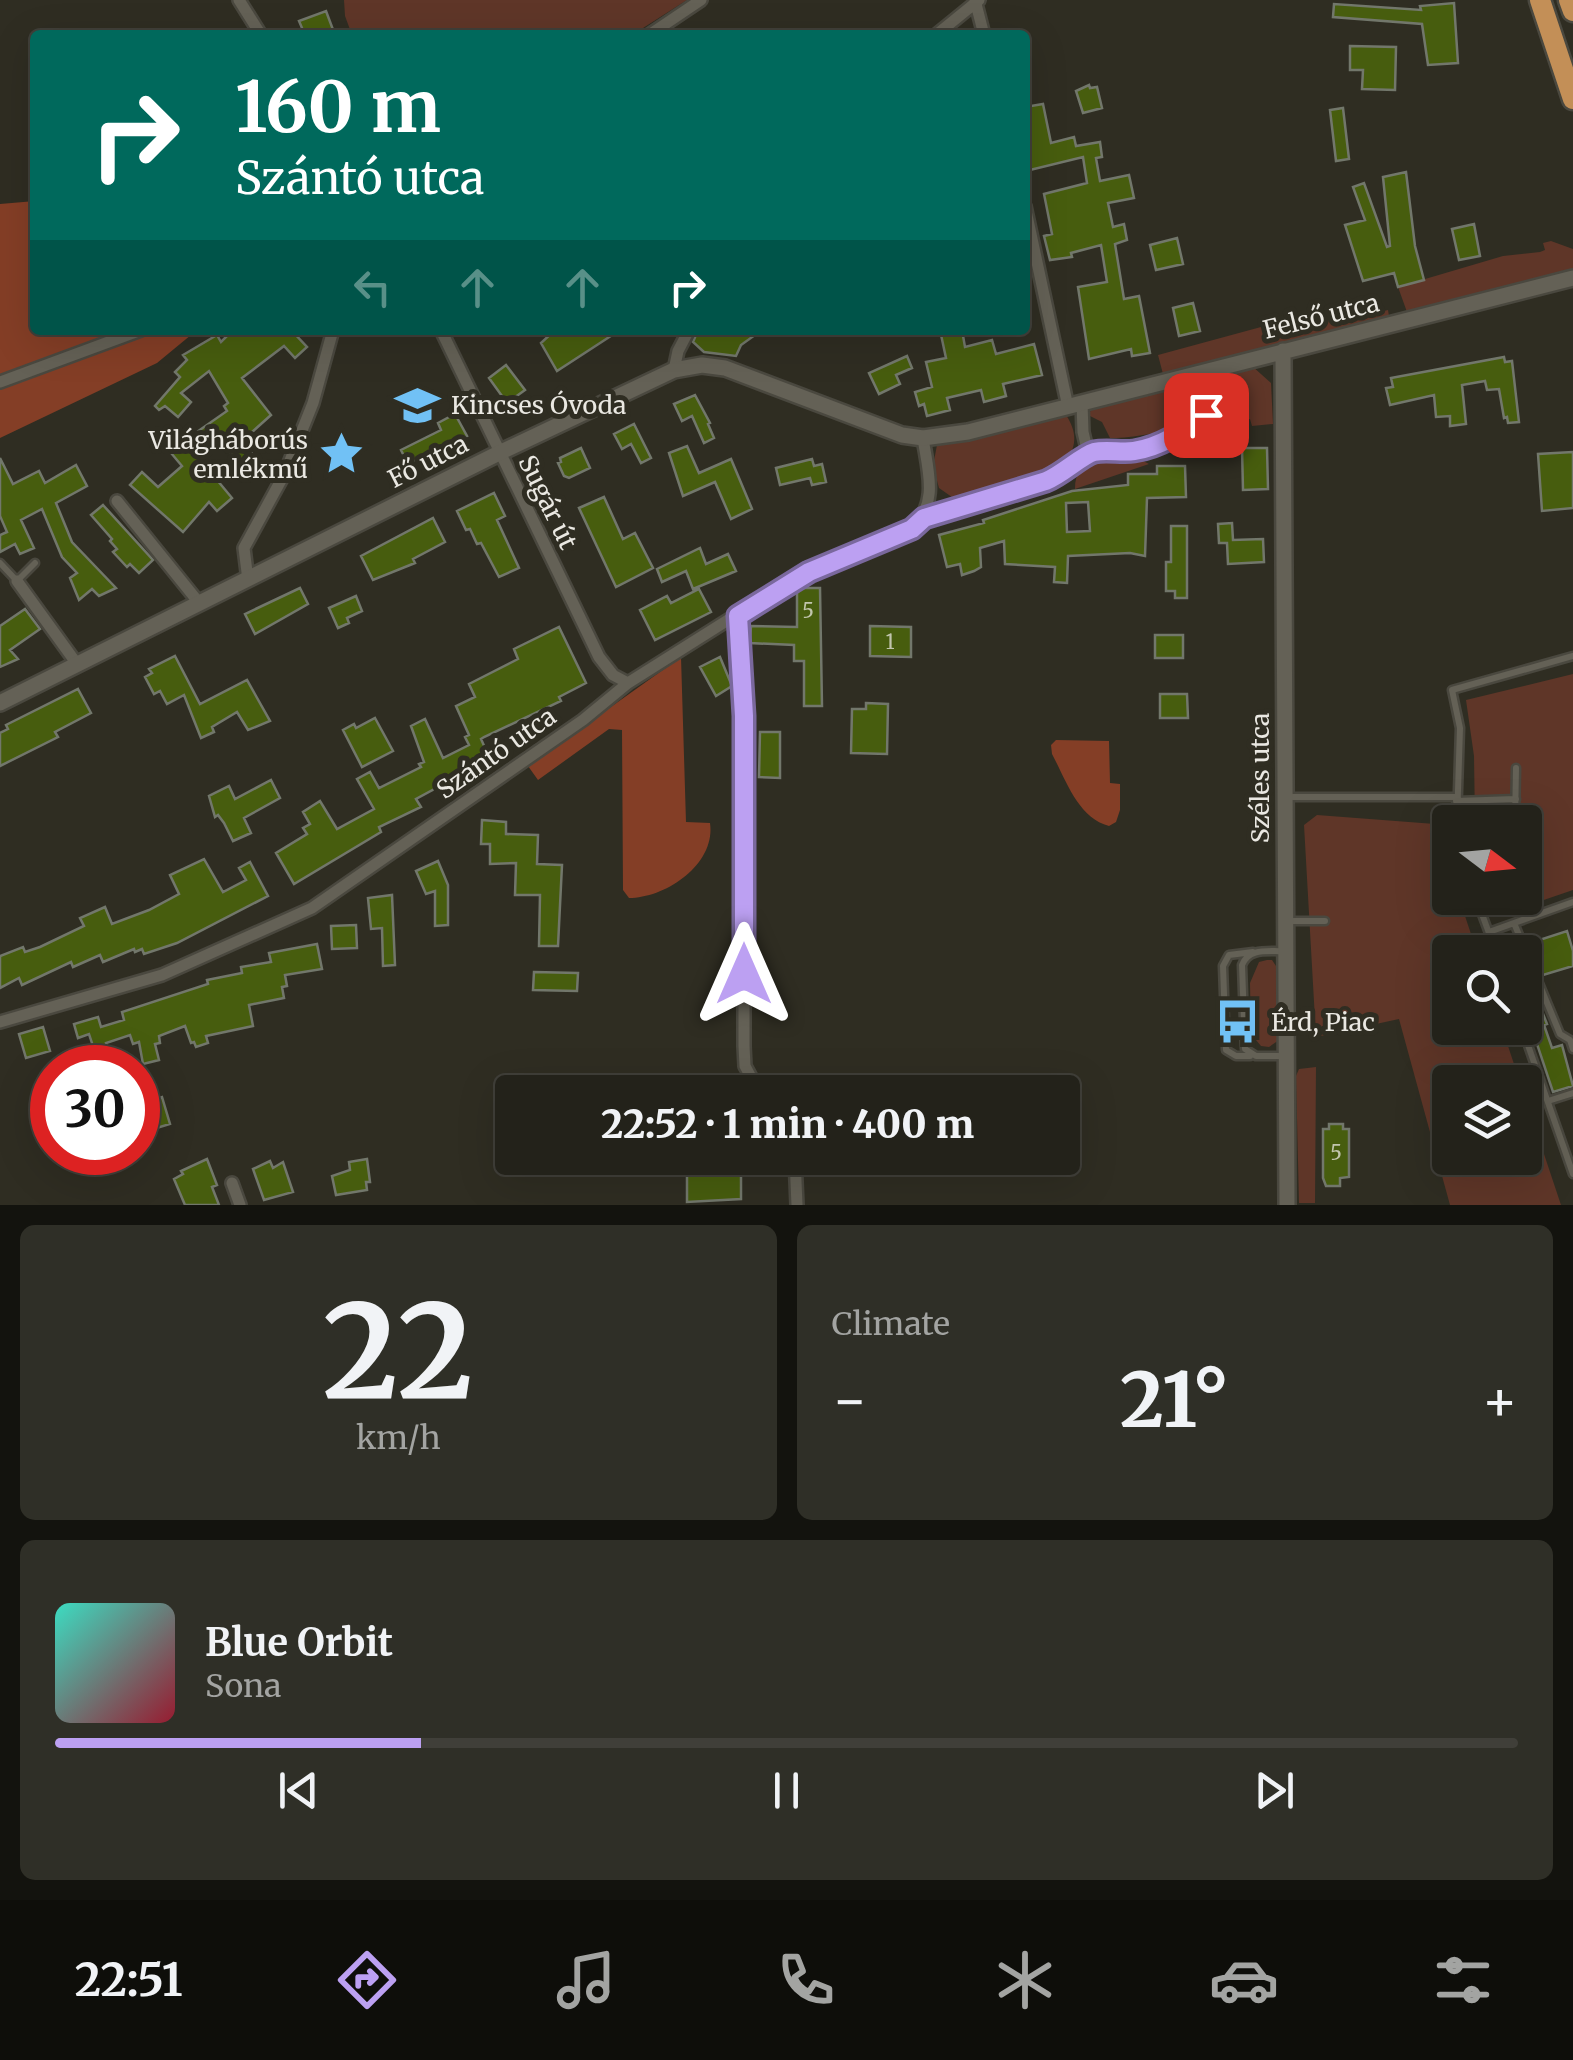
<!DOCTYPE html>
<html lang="en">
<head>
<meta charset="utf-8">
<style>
  :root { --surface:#23221a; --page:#2f2f27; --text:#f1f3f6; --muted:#a3a4a2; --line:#403f39; --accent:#bca0f2 }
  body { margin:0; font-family:Merriweather,serif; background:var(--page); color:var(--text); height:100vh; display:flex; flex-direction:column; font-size:38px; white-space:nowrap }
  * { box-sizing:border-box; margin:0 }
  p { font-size:32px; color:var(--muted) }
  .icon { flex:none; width:55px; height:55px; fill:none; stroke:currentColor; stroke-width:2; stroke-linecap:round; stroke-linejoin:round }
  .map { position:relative; height:1205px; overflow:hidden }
  .details { display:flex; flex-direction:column; gap:20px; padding:20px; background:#13130e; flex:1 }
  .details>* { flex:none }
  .hud { position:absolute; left:30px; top:30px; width:1000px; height:305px; border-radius:10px; box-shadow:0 10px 40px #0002,0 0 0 2px var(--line); background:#00695c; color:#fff; overflow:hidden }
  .needle { width:65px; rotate:106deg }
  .controls { position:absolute; left:1432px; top:805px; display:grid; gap:20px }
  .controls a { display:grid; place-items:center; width:110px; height:110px; border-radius:10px; background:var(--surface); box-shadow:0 10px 40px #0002,0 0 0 2px var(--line); font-size:50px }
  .speed { position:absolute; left:30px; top:1045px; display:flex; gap:20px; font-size:50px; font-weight:700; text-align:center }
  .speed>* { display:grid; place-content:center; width:130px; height:130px; border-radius:50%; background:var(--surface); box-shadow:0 10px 40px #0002,0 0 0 2px var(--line); line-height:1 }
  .speed .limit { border:15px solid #d22; background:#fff; color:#111 }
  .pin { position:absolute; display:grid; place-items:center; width:85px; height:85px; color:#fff; margin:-42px; border-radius:20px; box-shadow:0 5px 15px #0006 }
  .me { position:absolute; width:110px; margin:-55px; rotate:0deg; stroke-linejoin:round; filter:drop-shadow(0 0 8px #0008) }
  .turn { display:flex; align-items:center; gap:35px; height:210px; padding:0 40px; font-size:45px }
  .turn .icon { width:130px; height:130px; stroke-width:2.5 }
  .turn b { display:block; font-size:70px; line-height:85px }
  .lanes { display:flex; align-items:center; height:95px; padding:0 40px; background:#0003; justify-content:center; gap:50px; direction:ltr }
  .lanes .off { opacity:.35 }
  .big { font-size:75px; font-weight:800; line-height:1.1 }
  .details .widget { flex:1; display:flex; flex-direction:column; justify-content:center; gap:15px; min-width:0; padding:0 35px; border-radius:15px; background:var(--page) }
  .details .dial { align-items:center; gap:0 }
  .dial b { font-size:130px; line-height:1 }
  .song { display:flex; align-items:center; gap:30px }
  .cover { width:120px; height:120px; border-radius:15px; background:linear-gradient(135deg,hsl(170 70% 55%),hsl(350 70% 35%)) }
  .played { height:10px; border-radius:5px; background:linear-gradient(90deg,var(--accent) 25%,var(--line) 25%) }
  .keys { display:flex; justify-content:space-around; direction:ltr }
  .heat { display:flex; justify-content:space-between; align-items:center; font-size:55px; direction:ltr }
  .details .tiles { flex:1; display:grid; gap:20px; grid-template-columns:1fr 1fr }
  .widget:last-child { grid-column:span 2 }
  .trip { position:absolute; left:495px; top:1075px; width:585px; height:100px; border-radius:10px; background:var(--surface); box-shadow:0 10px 40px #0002,0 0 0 2px var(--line); font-weight:800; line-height:100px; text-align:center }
  .tab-bar { display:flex; height:160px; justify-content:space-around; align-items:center; background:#0e0e0a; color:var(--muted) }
  .tab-bar .icon { width:70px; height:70px }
  .tab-bar .on { color:var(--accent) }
  .tab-bar b { font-size:45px; color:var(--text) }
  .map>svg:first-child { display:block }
  .green { fill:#5f3628 }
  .forest { fill:#843e26 }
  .building { fill:#475d0e; stroke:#72776b; stroke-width:2.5; fill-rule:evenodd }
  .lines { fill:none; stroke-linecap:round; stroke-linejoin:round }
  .lane-casing { stroke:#4a483f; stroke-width:11 }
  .street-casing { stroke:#4a483f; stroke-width:16 }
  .secondary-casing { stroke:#4a483f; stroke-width:20 }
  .highway-casing { stroke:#4a483f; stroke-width:25 }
  .lane { stroke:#646156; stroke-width:6 }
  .street { stroke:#646156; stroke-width:11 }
  .secondary { stroke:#646156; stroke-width:15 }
  .highway { stroke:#c38f57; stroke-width:20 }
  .route-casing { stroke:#7a689d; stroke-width:25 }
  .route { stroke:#bca0f2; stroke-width:18 }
  .labels { text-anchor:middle; stroke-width:10; stroke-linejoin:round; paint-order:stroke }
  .number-label { font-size:20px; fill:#c1c5ad }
  .street-label { font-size:25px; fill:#eae8e2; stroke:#2f2d22 }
  .poi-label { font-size:25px; fill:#eae8e2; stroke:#2f2d22; text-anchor:start }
</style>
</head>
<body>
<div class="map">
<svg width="1573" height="1205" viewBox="0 0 1573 1205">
  <rect width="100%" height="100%" fill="#2f2d22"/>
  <path class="green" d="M344 0H687L632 35H352L345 16Z
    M1551 241 1573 249V271L1407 312 1398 287 1503 256 1540 252 1545 250 1543 243Z
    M1367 298 1371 314 1388 310 1389 316 1163 374 1158 355Z
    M1252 366 1271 383 1273 424 1252 426 1250 419 1200 430 1220 408 1241 399 1239 387C1214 394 1202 416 1180 426 1166 432 1125 439 1110 438L1102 422 1088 415 1095 404Z
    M1066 415C1080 436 1076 454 1056 470L959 502 939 488 933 466 937 445Z
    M1132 455 1149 464 1075 489C1075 455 1106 458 1132 455Z
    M1573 674V890L1500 915 1492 898H1525V822H1475L1474 756 1466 700Z
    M1317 815 1435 824 1450 870V898H1459L1477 952H1450V1028H1502L1520 1082H1450V1158H1525V1097L1561 1205H1450L1399 1019 1316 1037 1304 825Z
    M1267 960H1272L1278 969 1279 1040 1269 1047 1261 1046 1251 1034 1250 983 1259 962Z
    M1316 1067 1315 1203H1299L1296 1076 1299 1069Z"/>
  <path class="forest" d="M35 201V330H197L157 363 0 438V204Z
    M681 657 686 822 710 823C716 864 666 898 629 898L623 890 622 730 609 729 538 780 528 766Z
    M1056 740 1109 741 1110 783 1120 784V810L1116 822 1109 826C1078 818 1066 780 1052 754L1051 745Z"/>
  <path class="building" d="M1454 3 1458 63 1428 65 1422 24 1333 17 1334 4 1421 10 1420 6Z
    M326 11 335 35H305L299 21Z
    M1350 46 1396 47 1395 90 1362 89 1363 70H1350Z
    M1089 85 1090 88 1097 87 1102 108 1083 113 1076 91Z
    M1043 104 1051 143 1074 137 1076 146 1100 142 1102 157 1096 158 1100 181 1129 175 1134 198 1108 203 1113 227 1124 224 1127 240 1115 244 1124 299 1139 296 1150 353 1132 356 1131 349 1089 359 1078 287 1107 282 1101 245 1071 253 1072 257 1050 260 1044 236 1052 234 1044 194 1087 183 1083 157 1030 170 1025 152V107Z
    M1343 108 1349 159 1336 161 1330 110Z
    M1406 172 1415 246 1424 280 1398 287 1394 273 1363 281 1345 225 1365 220 1353 187 1364 183 1387 247 1390 246 1383 177Z
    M1474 224 1480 256 1459 260 1452 229Z
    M1177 238 1183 264 1156 270 1150 245Z
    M1193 303 1200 331 1179 336 1173 308Z
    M233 330H291L307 347 295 358 284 346 242 378 271 415 242 441 265 470 252 480 217 436 193 451 232 498 217 511 209 502 183 532 130 485 142 472 158 487 182 466 166 447 180 435 184 441 227 411 224 406 228 403 209 371 181 393 191 402 178 417 165 406 159 410 155 406 180 377 175 372 187 360 183 355 217 335 221 342Z
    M555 330H620L557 371 541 343Z
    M698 330H762L741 345 736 356 704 352 693 342Z
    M940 330H962L965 347 992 340 996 354 1034 344 1042 375 1003 384 1006 396 984 402 981 390 947 398 950 410 927 416 924 404 919 406 915 392 932 387 926 362 946 358Z
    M907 356 912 368 896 375 900 384 879 394 869 373Z
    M1504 357 1505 362 1512 361 1519 422 1508 423 1507 417 1504 418 1499 389 1487 390 1485 381 1462 385 1466 424 1450 426V416L1436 417 1434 395 1390 405 1386 388 1393 387 1391 378Z
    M506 365 525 390 507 403 489 378Z
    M695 395 710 423 708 424 714 438 704 443 692 416 682 421 674 404Z
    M455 414 467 436 408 464 401 450 441 430 438 423Z
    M634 424 651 458 641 463 631 444 622 449 614 434Z
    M687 446 699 473 731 459 752 509 731 519 715 482 683 496 669 453Z
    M581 448 590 468 569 478 564 476 558 463 561 462 560 458Z
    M1242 448H1267L1268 489 1243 490Z
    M1573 452V508L1542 511 1538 454Z
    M0 458 13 484 39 471 45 483 76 465 87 486 56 503 72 542 116 588 99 596 92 589 79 600 70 578 77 573 62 557 42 509 21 520 34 548 20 554 15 544 0 552V535L7 532 0 516Z
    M812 459 814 466 822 464 826 482 812 485 810 478 780 485 776 468Z
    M1157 466H1185L1186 497 1147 498 1145 556 1130 553 1068 556 1067 583 1054 582 1055 567 1005 564 1004 541 980 548 981 567 974 571 962 575 960 564 947 567 939 535 984 523 983 520 1072 491 1128 485V474H1157ZM1088 502 1090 531 1067 532 1066 503Z
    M494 493 505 516 497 520 519 568 499 577 481 543 477 544 470 529 466 530 457 511Z
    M604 497 623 539 635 533 653 568 616 587 579 508Z
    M103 505 153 560 139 573 130 564 127 567 113 552 117 549 110 541 112 539 91 515Z
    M433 518 445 542 413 559 415 563 373 580 361 556Z
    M1232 523 1233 540 1263 539 1264 562 1228 564 1227 543H1219L1218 524Z
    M1171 526H1187V598H1175V591H1166V562H1171Z
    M700 548 706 564 728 554 736 571 693 589 686 571 662 582 657 569Z
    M300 588 308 604 255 634 245 614Z
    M802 588H820L822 706H804V661H794V645L750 643 751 626 797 627V590Z
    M699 589 711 612 655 640 640 610 667 596 671 603Z
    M356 596 362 611 347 618 349 623 338 628 329 608Z
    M25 609 40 629 10 650 18 659 0 667V626Z
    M870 626 911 627V657L870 656Z
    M559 627 586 683 559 697 561 701 484 737 481 739 490 759 416 799 421 807 379 827 381 832 294 884 276 853 307 834 303 828 310 824 303 812 320 801 337 829 374 809 357 779 370 772 379 788 421 767 419 764 424 762 411 726 425 719 443 758 469 745 465 737 469 735 456 706 475 697 469 684 518 659 514 649Z
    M1155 635H1183V658H1155Z
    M175 656 200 704 247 680 270 721 248 730 237 712 212 727 214 732 201 738 184 695 167 704 160 691 154 694 145 677 152 673 149 669Z
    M720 657 732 686 716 696 700 667Z
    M78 689 91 713 55 732 58 737 0 766V733L8 729 6 725Z
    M1160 694H1187L1188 718H1160Z
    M866 703 888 704 887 754 851 753 852 709H866Z
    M375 718 393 751 362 767 343 730 354 724 356 728Z
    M760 732H780V778L759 777Z
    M271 780 280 798 244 818 251 833 233 841 224 823 218 815 215 817 209 796 229 786 235 799Z
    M482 820 506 822V834L538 835 537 864 562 865 558 946H539L540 895H515L516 863 490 864V844H481Z
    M204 859 223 892 246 880 239 868 250 862 268 896 177 943 144 954 142 949 135 952 134 949 103 962 100 955 73 967 71 962 22 985 19 978 0 988V956L23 947 25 952 40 947 84 926 80 918 105 907 112 924 149 910 179 894 170 875Z
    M438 861 448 885V925L435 926V891L426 894 416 871Z
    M392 895 395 965 383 966 382 928 371 929 368 898Z
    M356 925 357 948 332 949 331 926Z
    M1567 931 1573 951V966L1543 975 1530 943Z
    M317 944 322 969 285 975 287 986 282 987 284 998 249 1005 253 1026 206 1036 208 1043 196 1047 194 1042 191 1043 185 1026 159 1036 160 1043 155 1044 159 1060 143 1064 139 1042 133 1044 130 1035 106 1043 113 1068H67L96 1055 89 1034 78 1038 74 1024 98 1017 101 1027 124 1020 122 1012 208 984 207 980 242 973 241 967 271 962 269 953Z
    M1525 968 1547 1024 1544 1025 1552 1048 1562 1045 1573 1086 1553 1092 1525 1008Z
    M534 972 578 973 577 991 533 990Z
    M43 1027 50 1051 26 1058 19 1034Z
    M162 1097 170 1124 140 1133 138 1105Z
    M1329 1124H1343V1129H1349V1177L1340 1178V1186H1326L1323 1178V1129H1329Z
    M207 1159 217 1185 212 1187 219 1205H185L174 1179 183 1174 181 1171Z
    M367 1159 370 1182H366L367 1190 336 1195 332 1176 350 1170 349 1162Z
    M716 1160H741V1199L687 1202V1173H716Z
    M270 1161 273 1168 283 1162 293 1192 264 1200 253 1169Z"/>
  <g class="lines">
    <defs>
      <path id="lane" d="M0 563 17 581 35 563
        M1287 797H1455
        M1456 801 1516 799
        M1457 822 1460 728 1452 690 1573 656
        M1515 822 1516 768
        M1476 898 1496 952
        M1286 921H1325
        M1514 923 1560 1034 1570 1040 1573 1049
        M1489 932 1573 902
        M1285 951C1269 952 1249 947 1242 965L1245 1049 1256 1056H1286
        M1522 1028 1573 1174
        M1250 1056H1236L1226 1050 1223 966 1229 955 1253 952
        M1548 1101 1573 1093"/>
      <path id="street" d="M239 0 261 35
        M975 0 984 35
        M649 35 701 0
        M936 35 979 0
        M1025 206 1068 407
        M441 330 599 657 613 675 628 683
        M674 370 678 351 689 330
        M0 382 141 330
        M1088 453C1105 451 1122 453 1138 450 1174 443 1201 418 1229 396
        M117 501 200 604
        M924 518 1046 481 1065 474 1088 453 1083 432 1082 403
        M248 580 244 548 285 473 313 403 333 330
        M17 581 77 664
        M738 616 744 716V1046L745 1066 759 1092
        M0 1022 162 975 312 908 583 720 628 683 782 586 912 529C939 502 928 472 923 438
        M795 1158 797 1205
        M232 1183 240 1205"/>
      <path id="secondary" d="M1283 351 1287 1205
        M0 703 499 453 674 370 702 365 725 368 902 435 923 438 968 432 1573 278"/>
      <path id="highway" d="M1540 0 1573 99
        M1569 0 1573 11"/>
    </defs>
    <use href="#lane" class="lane-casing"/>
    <use href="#street" class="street-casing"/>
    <use href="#secondary" class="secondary-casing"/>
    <use href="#highway" class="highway-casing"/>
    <use href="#lane" class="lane"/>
    <use href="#street" class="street"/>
    <use href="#secondary" class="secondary"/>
    <use href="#highway" class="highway"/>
  </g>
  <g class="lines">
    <defs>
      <path id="route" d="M744 974V716L738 616 809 572 912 529 924 518 1046 481C1063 474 1081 456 1094 452 1107 449 1121 453 1134 451 1161 447 1184 431 1206 415"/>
    </defs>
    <use href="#route" class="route-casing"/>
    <use href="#route" class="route"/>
  </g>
  <defs>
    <symbol id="school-bare" viewBox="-9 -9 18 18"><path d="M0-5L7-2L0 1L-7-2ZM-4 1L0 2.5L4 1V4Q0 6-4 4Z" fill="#71c1f5" stroke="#2f2d22" stroke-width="2.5" paint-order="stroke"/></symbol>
    <symbol id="sight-bare" viewBox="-9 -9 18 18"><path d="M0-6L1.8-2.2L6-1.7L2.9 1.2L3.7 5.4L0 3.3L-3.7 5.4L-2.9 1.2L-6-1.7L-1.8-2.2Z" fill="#71c1f5" stroke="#2f2d22" stroke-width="2.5" paint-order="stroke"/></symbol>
    <symbol id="bus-bare" viewBox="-9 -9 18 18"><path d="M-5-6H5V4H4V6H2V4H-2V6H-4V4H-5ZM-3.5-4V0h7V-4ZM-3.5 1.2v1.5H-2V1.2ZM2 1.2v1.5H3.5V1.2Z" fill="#71c1f5" stroke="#2f2d22" stroke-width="2.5" paint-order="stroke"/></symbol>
  </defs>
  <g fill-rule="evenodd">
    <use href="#school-bare" x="386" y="374" width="63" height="63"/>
    <use href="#sight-bare" x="310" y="422" width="63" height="63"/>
    <use href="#bus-bare" x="1206" y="990" width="63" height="63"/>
  </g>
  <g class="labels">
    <g class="number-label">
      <text x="808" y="618">5</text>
      <text x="890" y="649">1</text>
      <text x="1336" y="1160">5</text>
    </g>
    <g class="street-label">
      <text transform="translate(1321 316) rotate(-14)" y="9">Felső utca</text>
      <text transform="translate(428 461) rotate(-27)" y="9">Fő utca</text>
      <text transform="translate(548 502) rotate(64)" y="9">Sugár út</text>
      <text transform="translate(496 753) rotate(-35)" y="9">Szántó utca</text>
      <text transform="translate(1260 778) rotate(-90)" y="9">Széles utca</text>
    </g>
    <g class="poi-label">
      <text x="451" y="414">Kincses Óvoda</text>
      <text x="308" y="449" text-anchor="end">Világháborús<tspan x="308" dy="29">emlékmű</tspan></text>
      <text x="1271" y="1031">Érd, Piac</text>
    </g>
  </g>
</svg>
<div class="controls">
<a><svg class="needle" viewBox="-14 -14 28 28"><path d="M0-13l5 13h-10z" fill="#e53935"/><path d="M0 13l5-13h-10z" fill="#a3a4a2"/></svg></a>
<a><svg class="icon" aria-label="search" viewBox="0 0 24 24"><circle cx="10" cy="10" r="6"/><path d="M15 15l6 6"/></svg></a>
<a><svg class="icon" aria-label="layers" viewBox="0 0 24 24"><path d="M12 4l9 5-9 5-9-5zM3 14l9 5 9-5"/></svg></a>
</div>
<div class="speed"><div class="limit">30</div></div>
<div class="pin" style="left:1206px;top:415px;background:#d93025"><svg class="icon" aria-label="arrive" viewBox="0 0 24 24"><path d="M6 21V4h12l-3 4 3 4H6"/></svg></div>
<svg class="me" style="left:744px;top:974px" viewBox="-20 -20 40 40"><path d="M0-17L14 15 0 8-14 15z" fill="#bca0f2" stroke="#fff" stroke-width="4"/></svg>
<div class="trip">22:52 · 1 min · 400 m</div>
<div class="hud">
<div class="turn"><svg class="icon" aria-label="right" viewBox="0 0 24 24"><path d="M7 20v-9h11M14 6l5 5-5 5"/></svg><div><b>160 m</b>Szántó utca</div></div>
<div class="lanes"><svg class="icon off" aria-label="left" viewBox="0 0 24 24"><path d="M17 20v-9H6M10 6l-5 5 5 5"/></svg><svg class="icon off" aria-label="ahead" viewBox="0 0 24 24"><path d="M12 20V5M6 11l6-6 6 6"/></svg><svg class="icon off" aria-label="ahead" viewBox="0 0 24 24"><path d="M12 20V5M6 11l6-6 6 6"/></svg><svg class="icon" aria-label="right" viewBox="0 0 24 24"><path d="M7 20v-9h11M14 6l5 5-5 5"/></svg></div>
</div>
</div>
<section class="details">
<div class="tiles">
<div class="widget dial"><b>22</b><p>km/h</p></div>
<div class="widget"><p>Climate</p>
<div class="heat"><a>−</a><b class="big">21°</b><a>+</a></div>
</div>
<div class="widget">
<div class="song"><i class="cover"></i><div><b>Blue Orbit</b><p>Sona</p></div></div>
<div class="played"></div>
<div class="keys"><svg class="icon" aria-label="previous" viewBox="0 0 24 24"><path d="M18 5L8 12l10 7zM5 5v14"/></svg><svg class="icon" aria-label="pause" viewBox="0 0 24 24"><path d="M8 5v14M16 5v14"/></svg><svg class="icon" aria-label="next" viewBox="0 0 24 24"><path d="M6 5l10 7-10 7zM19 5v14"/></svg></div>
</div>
</div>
</section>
<nav class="tab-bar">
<b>22:51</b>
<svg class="icon on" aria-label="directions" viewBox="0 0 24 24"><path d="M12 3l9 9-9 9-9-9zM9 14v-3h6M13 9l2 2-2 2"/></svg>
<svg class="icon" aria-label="music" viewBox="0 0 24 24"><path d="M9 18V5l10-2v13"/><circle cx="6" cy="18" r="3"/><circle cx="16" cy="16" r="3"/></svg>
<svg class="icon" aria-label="phone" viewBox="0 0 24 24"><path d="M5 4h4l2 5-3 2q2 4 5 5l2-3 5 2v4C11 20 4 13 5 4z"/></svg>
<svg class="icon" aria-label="climate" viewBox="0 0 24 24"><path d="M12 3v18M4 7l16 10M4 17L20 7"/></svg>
<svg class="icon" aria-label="car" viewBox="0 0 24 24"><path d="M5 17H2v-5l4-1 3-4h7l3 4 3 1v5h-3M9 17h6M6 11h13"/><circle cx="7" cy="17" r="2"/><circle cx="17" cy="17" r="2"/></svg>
<svg class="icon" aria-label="filters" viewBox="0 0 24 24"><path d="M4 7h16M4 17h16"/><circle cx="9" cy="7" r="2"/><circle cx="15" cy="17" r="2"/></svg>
</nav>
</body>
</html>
